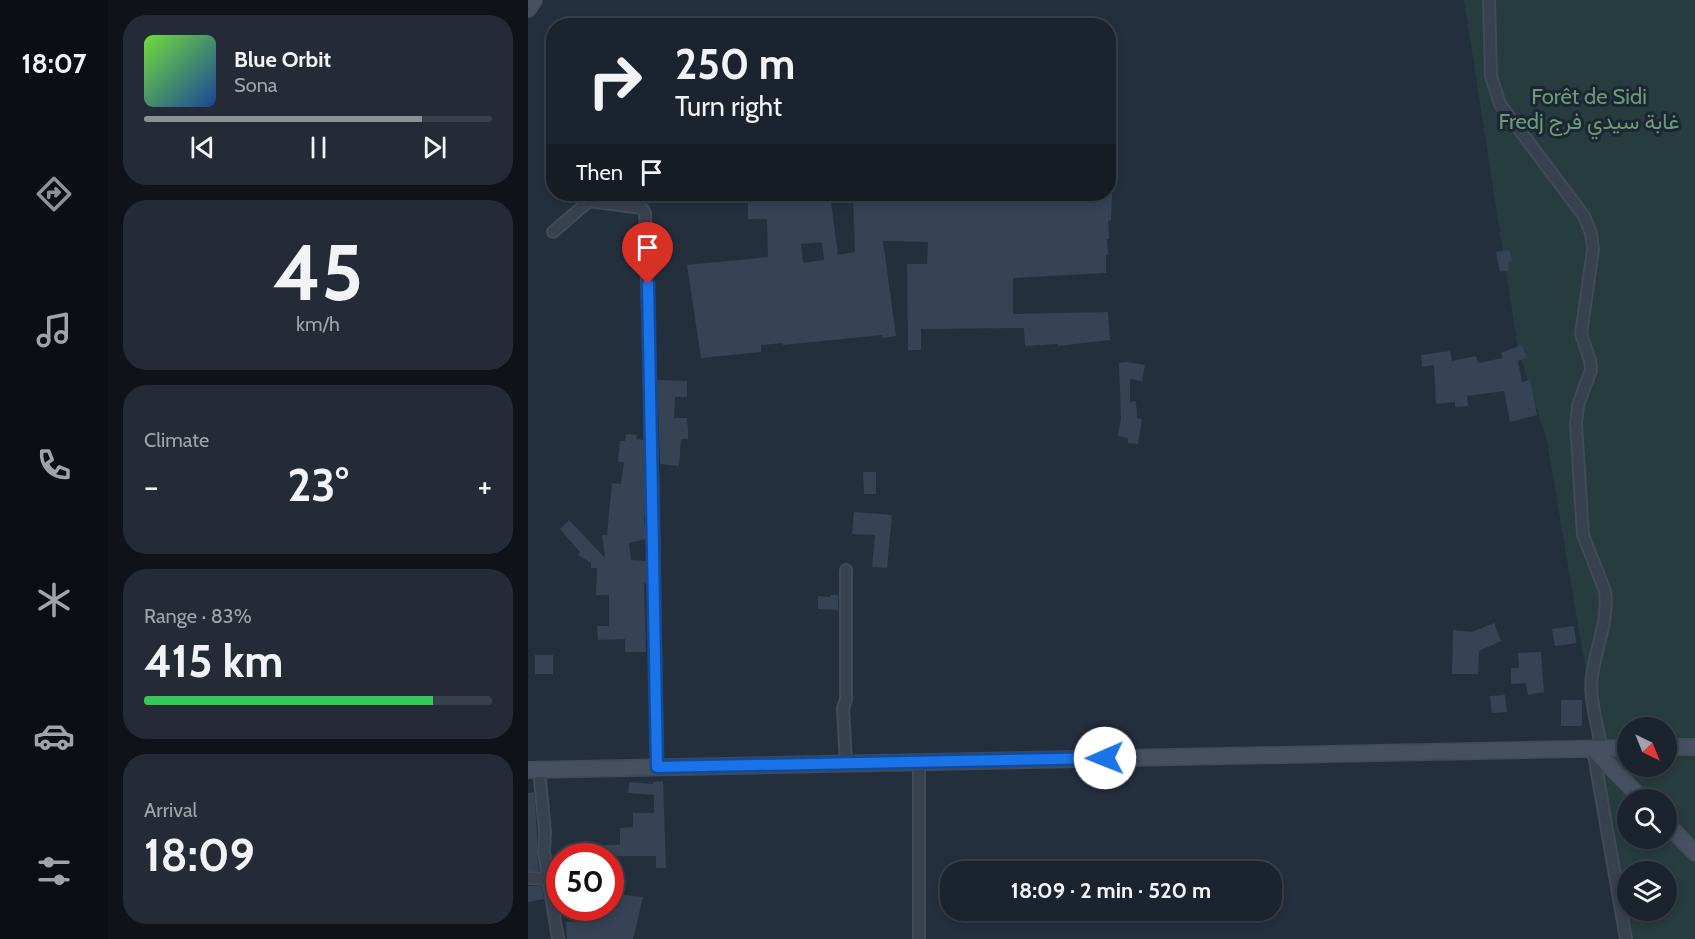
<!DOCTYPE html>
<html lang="en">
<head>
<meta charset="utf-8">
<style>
  :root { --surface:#1b232e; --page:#242b36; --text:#f1f3f6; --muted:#a0a4aa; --line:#39404a; --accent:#8c9099 }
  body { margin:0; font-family:Cabin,Vazirmatn,sans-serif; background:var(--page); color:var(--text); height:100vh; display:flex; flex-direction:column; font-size:22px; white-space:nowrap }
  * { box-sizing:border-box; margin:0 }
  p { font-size:20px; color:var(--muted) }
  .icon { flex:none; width:33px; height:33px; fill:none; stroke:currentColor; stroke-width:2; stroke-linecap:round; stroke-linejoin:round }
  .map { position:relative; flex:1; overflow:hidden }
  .sheet { display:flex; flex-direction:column; gap:15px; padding:15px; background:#0f1319; width:420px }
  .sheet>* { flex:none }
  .top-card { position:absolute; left:18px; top:18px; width:570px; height:183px; border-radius:24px; box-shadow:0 3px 9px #0003,0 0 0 2px var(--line); background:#1b232e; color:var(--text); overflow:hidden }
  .needle { width:39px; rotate:137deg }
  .tools { position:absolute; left:1089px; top:717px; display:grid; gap:12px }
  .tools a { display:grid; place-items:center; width:60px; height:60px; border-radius:50%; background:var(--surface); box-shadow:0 3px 9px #0003,0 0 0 2px var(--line); font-size:30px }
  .speed { position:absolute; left:18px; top:843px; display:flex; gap:12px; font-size:30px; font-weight:700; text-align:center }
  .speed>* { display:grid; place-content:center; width:78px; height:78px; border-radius:50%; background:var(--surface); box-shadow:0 3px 9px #0003,0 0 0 2px var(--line); line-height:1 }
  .speed .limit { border:9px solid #d22; background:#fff; color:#111 }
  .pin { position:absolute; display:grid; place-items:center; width:51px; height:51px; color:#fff; margin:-62px -26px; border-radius:50% 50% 50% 0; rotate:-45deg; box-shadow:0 0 6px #0007 }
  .pin .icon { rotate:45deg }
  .me { position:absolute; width:66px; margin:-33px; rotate:269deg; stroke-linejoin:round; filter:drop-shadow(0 0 4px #0008) }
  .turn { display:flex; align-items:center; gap:21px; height:126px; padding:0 30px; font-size:27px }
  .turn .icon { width:78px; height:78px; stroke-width:2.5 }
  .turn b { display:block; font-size:42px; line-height:51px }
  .then { display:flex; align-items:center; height:57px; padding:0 30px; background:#0003; gap:12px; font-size:22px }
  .big { font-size:45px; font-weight:800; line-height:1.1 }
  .sheet .tile { flex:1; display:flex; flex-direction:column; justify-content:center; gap:9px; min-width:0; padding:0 21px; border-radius:24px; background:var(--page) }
  .sheet .dial { align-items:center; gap:0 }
  .dial b { font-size:78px; line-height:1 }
  .song { display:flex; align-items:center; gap:18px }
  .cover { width:72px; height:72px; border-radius:9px; background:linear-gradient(135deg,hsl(100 70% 55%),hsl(220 70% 35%)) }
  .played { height:6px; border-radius:3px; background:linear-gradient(90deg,var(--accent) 80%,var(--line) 80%) }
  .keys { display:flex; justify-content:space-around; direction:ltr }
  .heat { display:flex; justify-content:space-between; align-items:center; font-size:33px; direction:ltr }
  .charge { height:9px; border-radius:4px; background:linear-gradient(90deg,#34c759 83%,var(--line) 0) }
  .trip { position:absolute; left:412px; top:861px; width:342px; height:60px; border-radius:24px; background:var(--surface); box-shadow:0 3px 9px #0003,0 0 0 2px var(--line); font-weight:800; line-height:60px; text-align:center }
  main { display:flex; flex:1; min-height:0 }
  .tab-bar { display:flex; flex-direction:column; width:108px; justify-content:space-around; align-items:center; background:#0b0e12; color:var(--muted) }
  .tab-bar .icon { width:42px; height:42px }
  .tab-bar .selected { color:var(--accent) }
  .tab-bar b { font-size:27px; color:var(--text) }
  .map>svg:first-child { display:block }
  .green { fill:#263c3f; fill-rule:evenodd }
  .building { fill:#364354; fill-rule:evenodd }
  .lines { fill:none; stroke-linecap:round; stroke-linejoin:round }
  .minor-casing { stroke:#414a57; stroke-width:14 }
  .secondary-casing { stroke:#414a57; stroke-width:18 }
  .minor { stroke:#38414e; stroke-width:10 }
  .secondary { stroke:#465061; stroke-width:15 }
  .route-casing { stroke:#114b97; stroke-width:15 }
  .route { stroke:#1a73e8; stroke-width:10 }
  .labels { text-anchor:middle; stroke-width:6; stroke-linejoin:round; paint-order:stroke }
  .park-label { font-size:22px; fill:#6b9a76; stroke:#1d2633 }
</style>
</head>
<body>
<main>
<nav class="tab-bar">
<b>18:07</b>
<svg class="icon selected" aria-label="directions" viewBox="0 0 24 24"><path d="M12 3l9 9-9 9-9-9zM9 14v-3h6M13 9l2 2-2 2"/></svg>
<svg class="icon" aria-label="music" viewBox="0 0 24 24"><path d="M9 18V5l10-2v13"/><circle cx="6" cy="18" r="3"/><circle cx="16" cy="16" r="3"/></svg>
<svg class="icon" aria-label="phone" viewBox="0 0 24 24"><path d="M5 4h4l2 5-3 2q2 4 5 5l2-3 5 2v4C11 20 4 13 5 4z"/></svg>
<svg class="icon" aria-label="climate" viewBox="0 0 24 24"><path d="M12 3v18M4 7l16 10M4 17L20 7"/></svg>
<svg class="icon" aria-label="car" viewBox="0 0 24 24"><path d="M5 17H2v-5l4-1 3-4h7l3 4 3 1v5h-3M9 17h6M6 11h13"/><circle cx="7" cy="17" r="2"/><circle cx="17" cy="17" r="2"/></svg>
<svg class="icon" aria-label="filters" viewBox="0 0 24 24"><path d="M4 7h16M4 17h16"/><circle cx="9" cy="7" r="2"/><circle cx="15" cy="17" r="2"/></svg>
</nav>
<section class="sheet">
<div class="tile">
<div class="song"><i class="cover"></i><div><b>Blue Orbit</b><p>Sona</p></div></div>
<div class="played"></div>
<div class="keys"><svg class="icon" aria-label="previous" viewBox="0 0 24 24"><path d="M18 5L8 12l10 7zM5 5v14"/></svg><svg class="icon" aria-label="pause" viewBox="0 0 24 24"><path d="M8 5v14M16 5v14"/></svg><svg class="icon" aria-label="next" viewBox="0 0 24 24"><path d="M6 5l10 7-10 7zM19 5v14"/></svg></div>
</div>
<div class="tile dial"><b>45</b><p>km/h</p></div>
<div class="tile"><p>Climate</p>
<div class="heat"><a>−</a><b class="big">23°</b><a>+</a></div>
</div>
<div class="tile"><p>Range · 83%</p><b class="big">415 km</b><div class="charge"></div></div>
<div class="tile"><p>Arrival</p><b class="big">18:09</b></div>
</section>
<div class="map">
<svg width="1167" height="939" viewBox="0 0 1167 939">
  <rect width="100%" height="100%" fill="#242f3e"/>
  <path class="green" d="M936 0H1167V939H1103L1019 441 990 349ZM1100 728H1138V766H1100ZM1100 800H1138V838H1100ZM1100 872H1138V910H1100Z"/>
  <path class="building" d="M239 194H302L310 255 327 252 325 194H394V196L584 194 583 220 580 221 581 239H579L580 255H578V273L485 278V314L580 312 582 340 530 346V344L497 346 496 328 393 329V350H380L379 264H399L400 242 355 241 368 336 355 338 354 335 255 345V343L233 345V352L173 358 159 265 240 257 239 219H220V203L239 202ZM294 242 296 260 275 263 273 244Z
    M982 250 984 261 980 262 981 270 972 272 968 252Z
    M994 345 999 358 990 361 994 382 1002 380 1009 415 982 422 976 391 939 396 940 406 927 407V402L908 404 906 365 894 367 893 355 922 351 924 361 948 356 950 363 975 358 973 353Z
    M599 362 617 365 614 381 602 379V402L608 401 609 418 614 419 610 444 600 443V438L590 436 593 418 591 363Z
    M129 380 159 381V397H147L146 418H159L160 430V439H153L151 466 132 464Z
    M98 434 109 435 108 439 116 440 118 516H116L118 539 101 543 103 560 118 561 119 584 116 583 118 652H97V639L70 640 69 626H81V595H68L69 568H63V563L50 555 52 552 32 529 41 520 77 558 74 535H79L84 483 93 484 96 462H90L92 441H97Z
    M335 472H348V494H336Z
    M326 512 364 515 359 568 344 567 347 535 324 534Z
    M302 595H310V610L290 609V596L302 597Z
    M966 623 973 641 951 651 950 674H924L925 630 944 632Z
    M1046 626 1048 643 1027 646 1024 629Z
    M1013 652 1016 692 1000 695 998 683 983 684V668H991L990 653Z
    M7 655H25V674H7Z
    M977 695 979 712 964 713 962 696Z
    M1033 700H1054V726H1033Z
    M135 781 138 868H128V856H38V845H92V828L105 827V813H126V795L100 793 101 782 125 784V782Z
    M6 792 9 832V853L11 871H0V793Z
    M0 886H14L16 899 0 902Z
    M82 893 115 897 105 939H39L38 922 55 921 54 908H82Z"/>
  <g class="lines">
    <defs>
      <path id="minor" d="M961 0 963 76 972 104 1056 216 1063 233 1065 250 1053 334 1062 360 1063 370 1050 405 1048 424 1055 535 1077 591C1081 620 1068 647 1064 675 1061 696 1068 720 1072 741
        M25 232 61 201 114 208 117 213 125 500 129 767
        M1065 749 1098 939
        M391 762V939
        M318 763 315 708 318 700V570
        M11 770 17 832 16 852 30 939
        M0 878 22 879"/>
      <path id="secondary" d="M0 9 6 0
        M1138 747H1167
        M1065 749 1115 800
        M0 770 1100 748
        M1138 823 1167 853"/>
    </defs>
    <use href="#minor" class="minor-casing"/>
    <use href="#secondary" class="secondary-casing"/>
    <use href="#minor" class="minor"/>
    <use href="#secondary" class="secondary"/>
  </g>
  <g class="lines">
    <defs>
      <path id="route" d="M120 284 129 767 577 758"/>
    </defs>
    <use href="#route" class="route-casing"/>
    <use href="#route" class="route"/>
  </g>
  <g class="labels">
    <g class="park-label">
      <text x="1061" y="104">Forêt de Sidi<tspan x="1061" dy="25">Fredj غابة سيدي فرج</tspan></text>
    </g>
  </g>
</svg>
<div class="tools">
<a><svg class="needle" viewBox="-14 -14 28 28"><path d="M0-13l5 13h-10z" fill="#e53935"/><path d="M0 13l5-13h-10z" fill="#a0a4aa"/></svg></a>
<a><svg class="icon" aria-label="search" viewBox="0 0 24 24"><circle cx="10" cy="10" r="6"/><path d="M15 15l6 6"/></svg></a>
<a><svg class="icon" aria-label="layers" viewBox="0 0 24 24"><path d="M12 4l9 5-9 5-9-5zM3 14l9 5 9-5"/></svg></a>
</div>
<div class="speed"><div class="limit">50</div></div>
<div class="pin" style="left:120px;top:284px;background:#d93025"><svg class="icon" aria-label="arrive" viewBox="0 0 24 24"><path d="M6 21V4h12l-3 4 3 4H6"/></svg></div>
<svg class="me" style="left:577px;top:758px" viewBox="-20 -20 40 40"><circle r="19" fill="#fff"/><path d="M0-13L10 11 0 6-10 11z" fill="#1a73e8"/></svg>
<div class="trip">18:09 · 2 min · 520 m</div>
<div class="top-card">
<div class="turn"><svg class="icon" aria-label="right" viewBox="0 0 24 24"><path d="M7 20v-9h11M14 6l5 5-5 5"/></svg><div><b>250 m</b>Turn right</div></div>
<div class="then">Then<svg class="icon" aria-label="arrive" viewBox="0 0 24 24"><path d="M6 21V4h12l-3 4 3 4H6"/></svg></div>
</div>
</div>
</main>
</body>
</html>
